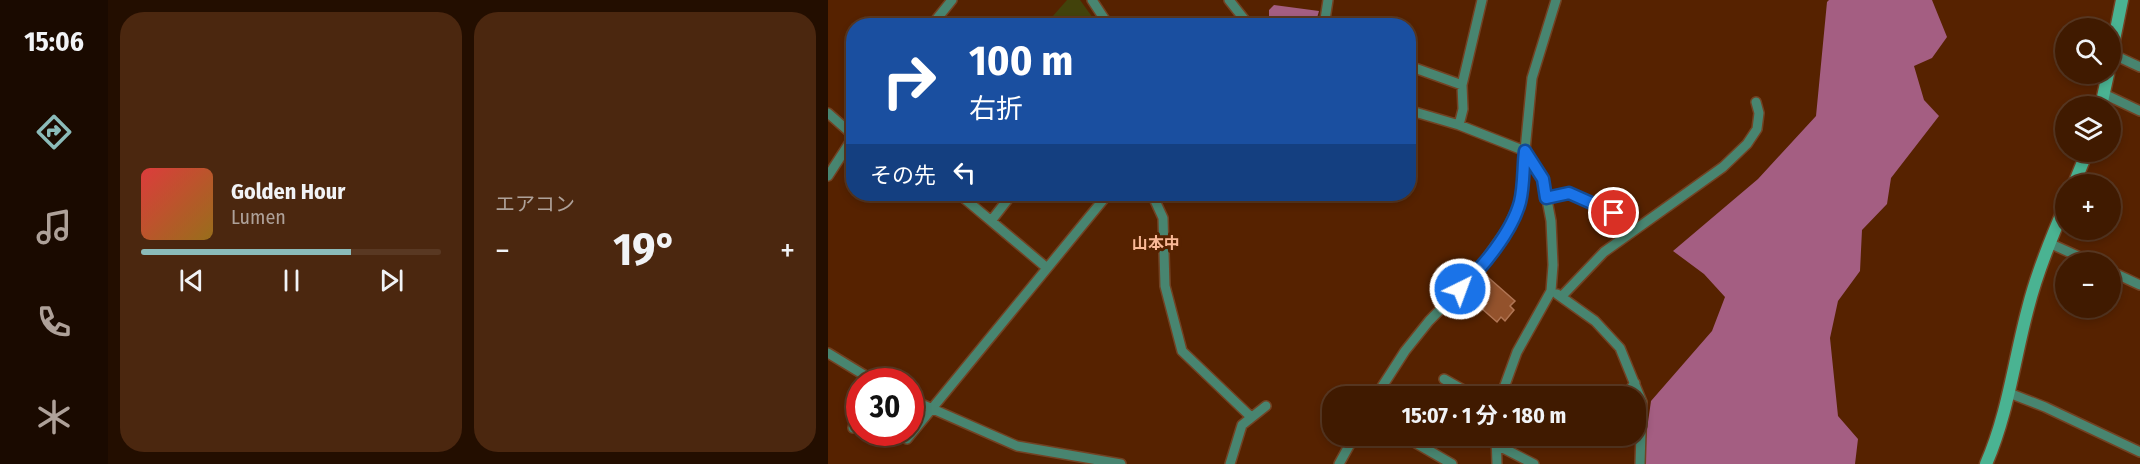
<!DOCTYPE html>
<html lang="ja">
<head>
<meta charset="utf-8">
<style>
  :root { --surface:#401a00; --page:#4b270f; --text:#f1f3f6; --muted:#aea199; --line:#593822; --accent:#8bbbb9 }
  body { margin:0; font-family:"Fira Sans Condensed","Noto Sans JP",sans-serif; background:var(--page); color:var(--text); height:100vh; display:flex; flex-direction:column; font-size:22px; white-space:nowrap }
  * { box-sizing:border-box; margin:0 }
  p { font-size:20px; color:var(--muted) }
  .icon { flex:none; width:33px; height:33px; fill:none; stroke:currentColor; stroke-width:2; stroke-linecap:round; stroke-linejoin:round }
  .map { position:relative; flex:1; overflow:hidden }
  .sheet { display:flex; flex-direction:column; gap:12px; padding:12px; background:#230e00; width:720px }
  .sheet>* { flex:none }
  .top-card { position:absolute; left:18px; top:18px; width:570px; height:183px; border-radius:24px; box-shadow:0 3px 9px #0003,0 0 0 2px var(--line); background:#1a4fa0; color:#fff; overflow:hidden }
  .tools { position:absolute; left:1227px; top:18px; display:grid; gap:12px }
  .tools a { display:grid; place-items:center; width:66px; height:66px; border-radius:50%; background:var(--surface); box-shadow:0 3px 9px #0003,0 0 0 2px var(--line); font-size:30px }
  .speed { position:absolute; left:18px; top:368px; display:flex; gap:12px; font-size:30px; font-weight:700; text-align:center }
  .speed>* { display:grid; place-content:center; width:78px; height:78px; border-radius:50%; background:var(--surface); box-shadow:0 3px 9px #0003,0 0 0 2px var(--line); line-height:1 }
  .speed .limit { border:9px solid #d22; background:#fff; color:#111 }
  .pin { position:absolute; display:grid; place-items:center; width:51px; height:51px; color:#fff; margin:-26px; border:3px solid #fff; border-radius:50%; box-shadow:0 2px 6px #0007 }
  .me { position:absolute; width:66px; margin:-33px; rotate:42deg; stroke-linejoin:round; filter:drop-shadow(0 0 4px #0008) }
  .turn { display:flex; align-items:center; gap:21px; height:126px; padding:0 24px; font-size:27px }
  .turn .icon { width:78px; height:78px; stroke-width:2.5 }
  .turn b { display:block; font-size:42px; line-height:51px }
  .then { display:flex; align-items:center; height:57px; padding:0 24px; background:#0003; gap:12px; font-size:22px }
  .big { font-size:45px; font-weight:700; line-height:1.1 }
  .sheet .tile { flex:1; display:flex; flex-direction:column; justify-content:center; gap:9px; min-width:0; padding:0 21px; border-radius:24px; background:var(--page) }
  .song { display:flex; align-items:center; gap:18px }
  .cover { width:72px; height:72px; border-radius:9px; background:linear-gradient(135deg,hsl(0 70% 55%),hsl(40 70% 35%)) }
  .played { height:6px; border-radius:3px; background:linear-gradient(90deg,var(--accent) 70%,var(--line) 70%) }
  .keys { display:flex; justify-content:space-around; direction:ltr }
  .heat { display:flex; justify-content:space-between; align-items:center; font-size:33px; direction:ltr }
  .sheet .tiles { flex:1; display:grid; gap:12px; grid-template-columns:repeat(2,1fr) }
  .trip { position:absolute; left:494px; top:386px; width:324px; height:60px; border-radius:24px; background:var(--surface); box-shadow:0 3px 9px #0003,0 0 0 2px var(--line); font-weight:700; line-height:60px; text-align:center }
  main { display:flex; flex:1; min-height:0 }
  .dock { display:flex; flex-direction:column; width:108px; justify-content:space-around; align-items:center; background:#1a0a00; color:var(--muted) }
  .dock .icon { width:42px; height:42px }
  .dock .active { color:var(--accent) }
  .dock b { font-size:27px; color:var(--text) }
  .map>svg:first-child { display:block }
  .green { fill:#42420b }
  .water { fill:#a45e82 }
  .building { fill:#93522c; stroke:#b07554; stroke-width:1.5 }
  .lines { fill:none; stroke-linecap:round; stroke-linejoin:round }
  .street-casing { stroke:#724223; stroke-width:12 }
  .secondary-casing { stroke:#724223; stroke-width:15 }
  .street { stroke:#488570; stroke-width:9 }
  .secondary { stroke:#4ab392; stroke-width:12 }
  .route-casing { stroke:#114b97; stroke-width:15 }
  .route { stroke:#1a73e8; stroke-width:10 }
  .labels { text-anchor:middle; stroke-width:6; stroke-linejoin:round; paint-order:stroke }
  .neighbourhood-label { font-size:16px; font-weight:bold; fill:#f9b896; stroke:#562200 }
</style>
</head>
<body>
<main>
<nav class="dock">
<b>15:06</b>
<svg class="icon active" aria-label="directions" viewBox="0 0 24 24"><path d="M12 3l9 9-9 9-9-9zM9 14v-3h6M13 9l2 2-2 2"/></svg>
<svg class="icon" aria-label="music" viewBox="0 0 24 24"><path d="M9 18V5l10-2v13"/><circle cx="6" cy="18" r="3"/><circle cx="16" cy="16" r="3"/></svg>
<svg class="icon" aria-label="phone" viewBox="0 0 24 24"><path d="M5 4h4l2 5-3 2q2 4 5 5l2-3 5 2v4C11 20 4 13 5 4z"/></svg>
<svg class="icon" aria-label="climate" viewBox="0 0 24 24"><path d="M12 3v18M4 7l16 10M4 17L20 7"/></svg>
</nav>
<section class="sheet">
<div class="tiles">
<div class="tile">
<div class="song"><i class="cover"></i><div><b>Golden Hour</b><p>Lumen</p></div></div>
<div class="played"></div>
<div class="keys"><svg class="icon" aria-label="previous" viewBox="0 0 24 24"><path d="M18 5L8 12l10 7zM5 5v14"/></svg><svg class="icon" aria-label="pause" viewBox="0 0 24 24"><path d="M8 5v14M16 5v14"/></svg><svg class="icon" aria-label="next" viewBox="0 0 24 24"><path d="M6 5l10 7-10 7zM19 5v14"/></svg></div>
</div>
<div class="tile"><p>エアコン</p>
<div class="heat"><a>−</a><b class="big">19°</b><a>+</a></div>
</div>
</div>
</section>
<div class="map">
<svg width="1312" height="464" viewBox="0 0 1312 464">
  <rect width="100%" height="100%" fill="#562200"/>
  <path class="green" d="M239 0H252L270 25H217Z"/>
  <path class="water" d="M1001 0H1104L1119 37 1104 58 1086 66 1096 100 1111 116 1063 178 1059 204 1034 230 1032 271 1010 301 1002 338 1010 416 1030 439 1027 464H814L823 401 884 331 897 297 876 274 845 251 930 179 988 116 999 2Z
    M446 5 491 11 487 25H441V10Z"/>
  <path class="building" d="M654 272 687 301 682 306 686 310 677 321 673 317 669 322 636 293Z"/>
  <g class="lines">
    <defs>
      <path id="street" d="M264 0 281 26
        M401 0 416 19 417 26
        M103 26 124 0
        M496 26 500 0
        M1284 54 1312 67
        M584 67 634 85
        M1276 94 1312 111
        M580 110 631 125 697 151 715 179 723 221 725 265 723 291 689 352 673 396
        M0 113 26 136
        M631 125 635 109 634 85 654 0
        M0 176 26 136
        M131 194 219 268
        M324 194 335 218 337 286 354 351 422 416
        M718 198 741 193 786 213
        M163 221 184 194
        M1221 243 1263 262
        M1282 271 1312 285
        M729 294 767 321 792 348 814 402 812 464
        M734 296 776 252 895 167 919 144 929 129 931 113 928 102
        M0 353 46 381
        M616 379 646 396
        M1181 393 1217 407 1312 452
        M548 396 577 351 601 321 648 273 680 228 692 202 704 78 728 0
        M797 396 807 383
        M82 399 189 446 293 464
        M25 428 32 397
        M574 435 624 464
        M668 435 669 464
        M79 439 280 194
        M667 444 706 464
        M402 464 414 425 438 406
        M511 464 527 435"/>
      <path id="secondary" d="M1282 60 1294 0
        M1273 106 1280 74
        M1246 184 1259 152
        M1158 464C1180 414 1186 360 1200 308 1209 272 1223 238 1238 204"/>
    </defs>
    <use href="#street" class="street-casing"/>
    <use href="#secondary" class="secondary-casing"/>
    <use href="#street" class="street"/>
    <use href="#secondary" class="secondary"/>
  </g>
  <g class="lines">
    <defs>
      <path id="route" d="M632 289C654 268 684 232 692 202 696 186 695 167 697 151L715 179 718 198 741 193 786 213"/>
    </defs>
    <use href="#route" class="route-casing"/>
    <use href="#route" class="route"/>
  </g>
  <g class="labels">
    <g class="neighbourhood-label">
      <text x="328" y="249">山本中</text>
    </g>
  </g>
</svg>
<div class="tools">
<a><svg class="icon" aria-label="search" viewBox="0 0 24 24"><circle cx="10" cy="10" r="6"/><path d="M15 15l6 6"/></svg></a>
<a><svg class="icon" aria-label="layers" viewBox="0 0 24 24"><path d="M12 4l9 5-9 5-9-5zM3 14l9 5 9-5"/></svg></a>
<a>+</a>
<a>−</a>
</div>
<div class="speed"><div class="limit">30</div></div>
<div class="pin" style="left:786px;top:213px;background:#d93025"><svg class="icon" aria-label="arrive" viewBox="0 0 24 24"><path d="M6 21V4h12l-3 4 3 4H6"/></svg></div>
<svg class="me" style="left:632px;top:289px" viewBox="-20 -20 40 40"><circle r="17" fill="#1a73e8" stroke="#fff" stroke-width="3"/><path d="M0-11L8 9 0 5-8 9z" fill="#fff"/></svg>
<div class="trip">15:07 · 1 分 · 180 m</div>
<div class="top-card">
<div class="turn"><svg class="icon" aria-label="right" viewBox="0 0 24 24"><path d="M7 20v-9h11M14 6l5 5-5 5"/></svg><div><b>100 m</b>右折</div></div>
<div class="then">その先<svg class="icon" aria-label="left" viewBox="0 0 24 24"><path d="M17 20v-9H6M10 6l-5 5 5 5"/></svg></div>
</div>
</div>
</main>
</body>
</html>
